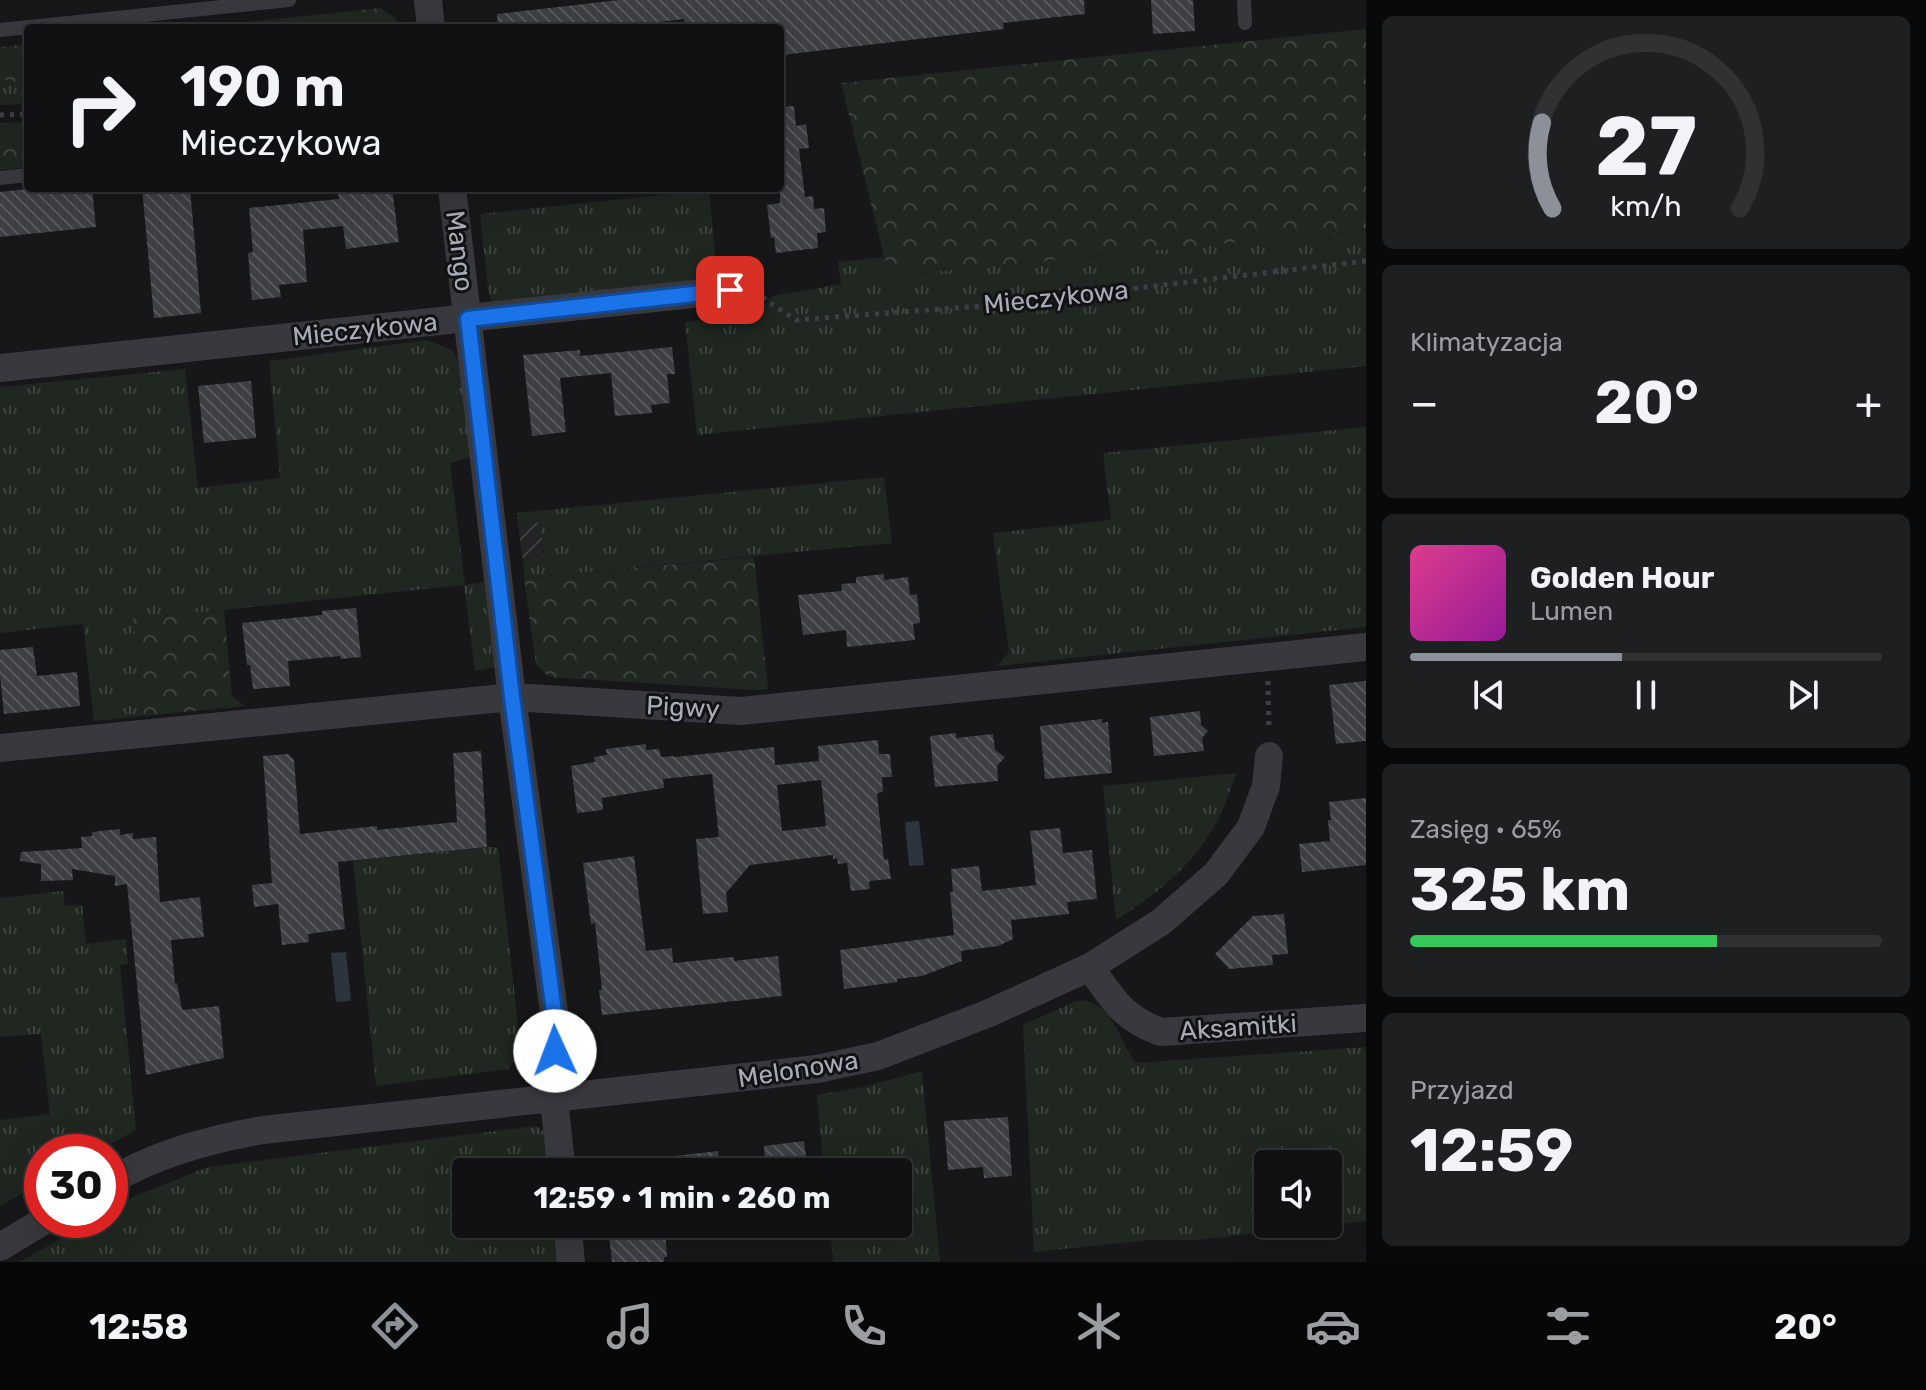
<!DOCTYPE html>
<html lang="pl">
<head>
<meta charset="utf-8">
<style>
  :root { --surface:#111113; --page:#1e1f21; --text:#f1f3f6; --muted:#9c9da0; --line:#303133; --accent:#8c9099 }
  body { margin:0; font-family:Rubik,sans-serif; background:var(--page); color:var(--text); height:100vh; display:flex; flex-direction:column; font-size:30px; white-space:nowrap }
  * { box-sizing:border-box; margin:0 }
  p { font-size:26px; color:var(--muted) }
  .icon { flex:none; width:44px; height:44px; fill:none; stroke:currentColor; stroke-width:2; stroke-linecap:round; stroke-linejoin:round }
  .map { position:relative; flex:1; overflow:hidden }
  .details { display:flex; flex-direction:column; gap:16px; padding:16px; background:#09090a; width:560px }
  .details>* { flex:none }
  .guide { position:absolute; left:24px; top:24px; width:760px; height:168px; border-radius:8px; box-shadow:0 8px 32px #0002,0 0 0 2px var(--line); background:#111113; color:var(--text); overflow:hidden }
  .controls { position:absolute; left:1254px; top:1150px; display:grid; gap:16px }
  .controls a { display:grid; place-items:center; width:88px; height:88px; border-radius:8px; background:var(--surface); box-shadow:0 8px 32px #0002,0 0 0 2px var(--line); font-size:40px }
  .speed { position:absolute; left:24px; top:1134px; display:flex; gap:16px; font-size:40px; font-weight:700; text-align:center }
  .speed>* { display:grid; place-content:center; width:104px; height:104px; border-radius:50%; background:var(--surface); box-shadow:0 8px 32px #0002,0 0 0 2px var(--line); line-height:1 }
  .speed .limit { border:12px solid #d22; background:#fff; color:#111 }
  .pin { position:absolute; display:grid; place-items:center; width:68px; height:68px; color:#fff; margin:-34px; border-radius:16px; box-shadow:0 4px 12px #0006 }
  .me { position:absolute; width:88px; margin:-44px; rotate:358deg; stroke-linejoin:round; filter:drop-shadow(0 0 6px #0008) }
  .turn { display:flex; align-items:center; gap:28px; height:168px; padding:0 24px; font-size:36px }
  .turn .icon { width:104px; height:104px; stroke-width:2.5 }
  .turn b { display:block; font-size:56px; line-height:68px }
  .big { font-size:60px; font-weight:700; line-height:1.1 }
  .details .tile { flex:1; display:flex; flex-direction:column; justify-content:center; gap:12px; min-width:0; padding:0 28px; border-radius:12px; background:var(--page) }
  .details .dial { align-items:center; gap:0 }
  .dial svg { height:208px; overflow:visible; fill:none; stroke:var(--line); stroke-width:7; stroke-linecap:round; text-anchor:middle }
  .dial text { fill:var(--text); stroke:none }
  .song { display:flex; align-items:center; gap:24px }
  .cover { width:96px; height:96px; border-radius:12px; background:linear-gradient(135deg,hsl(330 70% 55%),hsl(300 70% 35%)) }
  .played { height:8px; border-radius:4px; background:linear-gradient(90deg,var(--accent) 45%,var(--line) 45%) }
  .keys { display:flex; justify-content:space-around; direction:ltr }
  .heat { display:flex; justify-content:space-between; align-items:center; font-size:44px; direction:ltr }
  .charge { height:12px; border-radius:6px; background:linear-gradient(90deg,#34c759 65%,var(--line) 0) }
  .trip { position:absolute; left:452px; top:1158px; width:460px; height:80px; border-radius:8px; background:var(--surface); box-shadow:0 8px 32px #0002,0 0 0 2px var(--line); font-weight:700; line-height:80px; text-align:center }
  .menu { display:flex; height:128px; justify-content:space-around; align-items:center; background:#070708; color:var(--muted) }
  .menu .icon { width:56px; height:56px }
  .menu .active { color:var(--accent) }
  .menu b { font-size:36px; color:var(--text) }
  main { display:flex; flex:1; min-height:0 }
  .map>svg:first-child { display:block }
  .industrial { fill:url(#industrial-furrows) }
  .grass { fill:url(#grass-tufts); fill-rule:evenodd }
  .forest { fill:url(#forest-crowns) }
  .water { fill:#2c343e }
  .building { fill:url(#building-back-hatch); fill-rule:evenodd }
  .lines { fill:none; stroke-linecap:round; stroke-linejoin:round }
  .path { stroke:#3e3f45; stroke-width:5; stroke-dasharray:4 6; stroke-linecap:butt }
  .lane { stroke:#38383e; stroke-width:14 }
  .street { stroke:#38383e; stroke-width:28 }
  .route-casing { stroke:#114b97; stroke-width:20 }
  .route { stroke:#1a73e8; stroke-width:14 }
  .labels { text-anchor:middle; stroke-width:6; stroke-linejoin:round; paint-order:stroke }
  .street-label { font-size:26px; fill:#a8acb9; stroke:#121214 }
</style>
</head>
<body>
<main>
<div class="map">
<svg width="1366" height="1262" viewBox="0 0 1366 1262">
  <defs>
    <pattern id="industrial-furrows" width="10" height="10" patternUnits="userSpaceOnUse" patternTransform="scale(2)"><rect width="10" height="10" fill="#232326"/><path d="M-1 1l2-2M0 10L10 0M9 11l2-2" fill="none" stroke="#404043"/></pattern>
    <pattern id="grass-tufts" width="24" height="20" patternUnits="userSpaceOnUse" patternTransform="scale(2)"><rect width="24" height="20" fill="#1f2720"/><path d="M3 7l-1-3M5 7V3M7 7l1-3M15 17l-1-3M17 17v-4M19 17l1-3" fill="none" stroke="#3d443e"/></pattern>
    <pattern id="forest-crowns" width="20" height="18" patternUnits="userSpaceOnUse" patternTransform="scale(2)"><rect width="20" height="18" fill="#1f2720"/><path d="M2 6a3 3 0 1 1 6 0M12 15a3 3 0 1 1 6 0" fill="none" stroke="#3d443e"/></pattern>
    <pattern id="building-back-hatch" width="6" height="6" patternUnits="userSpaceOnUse" patternTransform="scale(2)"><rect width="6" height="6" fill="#3e3f43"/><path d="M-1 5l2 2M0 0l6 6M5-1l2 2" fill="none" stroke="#57585c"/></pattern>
  </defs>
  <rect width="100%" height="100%" fill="#171719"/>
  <path class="industrial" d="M540 522 544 557 523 560 518 525Z"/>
  <path class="grass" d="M0 79 28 83V104L0 105Z
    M709 190 716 263 709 276 699 285 492 302 488 289 480 214Z
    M1366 230V366L697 435 685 322 758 313 772 296 841 284 838 262 884 257 889 276Z
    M427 340 452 350 463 368 473 457 450 463 465 585 489 581 498 666 475 671 464 585 134 619 144 716 94 721 83 624 0 633V387L185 369 198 488 280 478 269 361Z
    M1366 427V627L997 666 1009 652 993 533 1111 520 1103 453Z
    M884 477 892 543 524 578 523 560 544 556 540 522 518 525 517 513Z
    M1237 773C1231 786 1227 801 1221 814 1196 864 1161 891 1116 920L1103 786Z
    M487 847H498L521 1052 508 1069 376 1086 353 861Z
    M63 891 65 906 82 905 86 944 126 939 128 964 120 965 136 1130 96 1152H42V1182L0 1206V1120L50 1114 41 1034 0 1037V898Z
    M1086 1000 1107 1011 1135 1063 1366 1047V1221L1196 1240H1150L1034 1252 1023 1025 1074 1002ZM1268 1164H1328V1224H1268Z
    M922 1071 940 1262H833L830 1224H898V1172H824L817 1095 863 1087Z
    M536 1126 548 1134 551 1172H466V1224H555L558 1262H20L93 1220H110V1210L133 1197 208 1167Z"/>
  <path class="forest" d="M380 8 396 18 397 28H190Z
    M1366 29V230L889 276 841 83Z
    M28 44V83L0 79V47Z
    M28 122V167L0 170V123Z
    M754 557 768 689 755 690 549 677 536 664 524 578Z
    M224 610 232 696 245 706 144 716 133 619Z"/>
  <path class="water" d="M919 821 924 865 909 866 905 822Z
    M346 952 351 1001 336 1002 331 953Z"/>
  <path class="building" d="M619 0H1084L1085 14 1003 23 1004 29 782 55 780 28H685L684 19 643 24V28H498L497 14Z
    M1151 0H1193L1195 31 1153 34Z
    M794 106 796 126 806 124 809 148 799 149 805 197 813 196 814 209 824 208 826 232 817 233 818 248 776 253 774 237 771 238 767 205 780 203V107Z
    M37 188H92L96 227 0 237V192Z
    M142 188H190L201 313 154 318Z
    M341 188H392L399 242 346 249 343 226 303 230 307 282 279 285 281 297 252 300 248 253 253 252 249 208 339 199 338 193H342Z
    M672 347 675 374H667L670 403 651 405 652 413 615 416 611 373 560 378 566 432 532 436 523 355 580 350V356Z
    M251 381 256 438 204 443 198 386Z
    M884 574V580L908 577 910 595 917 594 920 623 913 624 915 640 847 647 846 630 803 635 798 595 842 591 841 584 856 583V577Z
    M356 608 361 657 341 659 340 656 288 661 290 686 253 689 250 665H247L242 623 322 615V611Z
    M33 647 37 676 77 672 80 706 4 714 0 675V650Z
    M1366 681V741L1336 744 1329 685Z
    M1200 711 1201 725 1208 731 1202 738 1204 751 1154 756 1150 717Z
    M1102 719V723L1108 722 1112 773 1045 779 1040 726Z
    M956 733V738L993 734 995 750 1005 757 997 766 998 781 935 787 930 736Z
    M878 740 879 754H890L892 777H882L883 792 877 793 884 860 888 859 891 879 869 881 870 889 851 891 847 863 838 864 837 858 833 859V855L750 865 726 893 728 912 703 914 696 839 719 837 712 774 663 779 664 788 602 798 603 810 577 813 571 766 595 762 594 757 607 755 606 749 646 744V750L659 749 661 757 674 756V757L774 747 775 765 819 761 818 746ZM821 780 826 826 782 831 777 785Z
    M481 751 487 847 338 862 345 929 308 934 309 942 282 945 278 904 254 907 252 885 272 883 263 756 288 754 294 760 300 834 377 826V830L457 822 453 753Z
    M1366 798V865L1302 872 1299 844 1330 841 1328 820H1331L1329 802Z
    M1060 828 1063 853 1092 850 1097 899 1067 902 1069 914 1011 920 1013 939 998 946 961 951 962 961 922 976 897 979V982L844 989 840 950 954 935 950 892H953L951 869 979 866 982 891 1036 885 1030 831Z
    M120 829V835L133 833V839L156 837 160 902 200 897 204 937 171 940 175 984 177 983 182 1010 219 1006 224 1058 146 1075 127 884 115 886V876L72 869 73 880 41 881V864L20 861 21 852 82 848 81 837 92 836V832Z
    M634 856 646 951 672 948 673 963 734 957V961L778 956 782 996 602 1015 599 990H602L595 923 591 924 583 863Z
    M1284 914 1288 954 1272 955 1273 965 1229 969 1215 954 1253 916Z
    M1008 1117 1012 1176 984 1178 983 1167 948 1170 944 1121Z
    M804 1141 808 1172H766L764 1146Z
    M718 1151 720 1172H659L658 1158Z
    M611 1224H661V1230L665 1229 667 1257H664V1262H612L609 1235H613Z"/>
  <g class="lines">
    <path class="path" d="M0 115 28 114
      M760 287 765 300 796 320 994 305 1366 261
      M1268 681 1269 731"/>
    <path class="lane" d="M1244 0 1245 23
      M0 30 289 0
      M0 178 28 175"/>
    <path class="street" d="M428 0 431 28
      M452 188 512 697 556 1027 554 1100 562 1172
      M0 368 730 290
      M0 748 512 697 741 711 1366 647
      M1090 967C1113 999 1122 1018 1161 1032L1366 1018
      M110 1181C156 1154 210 1139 263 1130L817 1069 878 1056 987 1014 1090 967 1161 922 1216 874 1251 827 1266 786 1269 756
      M567 1224 571 1262
      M0 1247 45 1220"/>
  </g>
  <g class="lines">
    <defs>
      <path id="route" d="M555 1051 556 1027 512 697 468 319 730 290"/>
    </defs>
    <use href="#route" class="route-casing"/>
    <use href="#route" class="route"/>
  </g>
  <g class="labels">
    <g class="street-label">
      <text transform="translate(460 251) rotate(83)" y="9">Mango</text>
      <text transform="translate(1056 297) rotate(-6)" y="9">Mieczykowa</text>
      <text transform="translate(365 329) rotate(-6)" y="9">Mieczykowa</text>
      <text transform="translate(683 707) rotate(3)" y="9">Pigwy</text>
      <text transform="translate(1238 1027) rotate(-4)" y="9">Aksamitki</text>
      <text transform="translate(798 1069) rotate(-9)" y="9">Melonowa</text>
    </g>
  </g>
</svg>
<div class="controls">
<a><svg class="icon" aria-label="sound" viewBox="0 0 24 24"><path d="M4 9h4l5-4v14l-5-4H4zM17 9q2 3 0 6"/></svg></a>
</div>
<div class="speed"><div class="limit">30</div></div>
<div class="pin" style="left:730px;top:290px;background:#d93025"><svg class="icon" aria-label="arrive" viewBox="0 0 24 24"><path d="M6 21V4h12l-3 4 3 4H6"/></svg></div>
<svg class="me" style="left:555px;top:1051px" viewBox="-20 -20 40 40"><circle r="19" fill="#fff"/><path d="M0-13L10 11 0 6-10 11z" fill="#1a73e8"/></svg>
<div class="trip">12:59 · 1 min · 260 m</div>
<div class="guide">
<div class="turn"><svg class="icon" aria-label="right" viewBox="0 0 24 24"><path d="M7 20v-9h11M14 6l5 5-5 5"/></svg><div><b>190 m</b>Mieczykowa</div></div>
</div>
</div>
<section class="details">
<div class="tile dial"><svg viewBox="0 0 100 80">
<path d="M14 69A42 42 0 1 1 86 69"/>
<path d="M14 69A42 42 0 0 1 10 36" stroke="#8c9099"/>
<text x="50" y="56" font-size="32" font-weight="700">27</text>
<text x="50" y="72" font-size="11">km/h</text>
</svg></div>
<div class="tile"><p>Klimatyzacja</p>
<div class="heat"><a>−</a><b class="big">20°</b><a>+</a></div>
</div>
<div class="tile">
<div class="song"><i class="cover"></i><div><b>Golden Hour</b><p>Lumen</p></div></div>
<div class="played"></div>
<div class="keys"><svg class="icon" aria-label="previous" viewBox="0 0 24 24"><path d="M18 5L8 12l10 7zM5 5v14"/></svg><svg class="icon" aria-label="pause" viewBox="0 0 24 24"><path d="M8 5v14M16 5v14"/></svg><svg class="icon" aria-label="next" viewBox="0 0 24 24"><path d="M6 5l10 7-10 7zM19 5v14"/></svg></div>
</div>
<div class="tile"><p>Zasięg · 65%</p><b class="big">325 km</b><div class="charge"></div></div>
<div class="tile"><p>Przyjazd</p><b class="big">12:59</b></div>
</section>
</main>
<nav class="menu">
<b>12:58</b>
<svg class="icon active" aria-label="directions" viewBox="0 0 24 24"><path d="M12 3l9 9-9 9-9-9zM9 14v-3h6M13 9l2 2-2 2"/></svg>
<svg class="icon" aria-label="music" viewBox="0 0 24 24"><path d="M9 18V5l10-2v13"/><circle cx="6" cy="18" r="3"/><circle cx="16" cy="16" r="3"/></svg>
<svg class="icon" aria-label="phone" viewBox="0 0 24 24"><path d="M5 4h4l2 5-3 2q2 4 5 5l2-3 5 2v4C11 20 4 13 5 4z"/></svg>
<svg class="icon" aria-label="climate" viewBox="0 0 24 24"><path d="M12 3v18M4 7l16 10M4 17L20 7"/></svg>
<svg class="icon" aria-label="car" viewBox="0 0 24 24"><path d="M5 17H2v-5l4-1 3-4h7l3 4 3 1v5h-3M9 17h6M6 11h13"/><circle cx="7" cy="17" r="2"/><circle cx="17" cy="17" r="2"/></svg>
<svg class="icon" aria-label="filters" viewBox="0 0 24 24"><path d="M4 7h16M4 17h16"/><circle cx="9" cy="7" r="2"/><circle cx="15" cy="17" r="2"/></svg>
<b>20°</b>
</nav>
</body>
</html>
